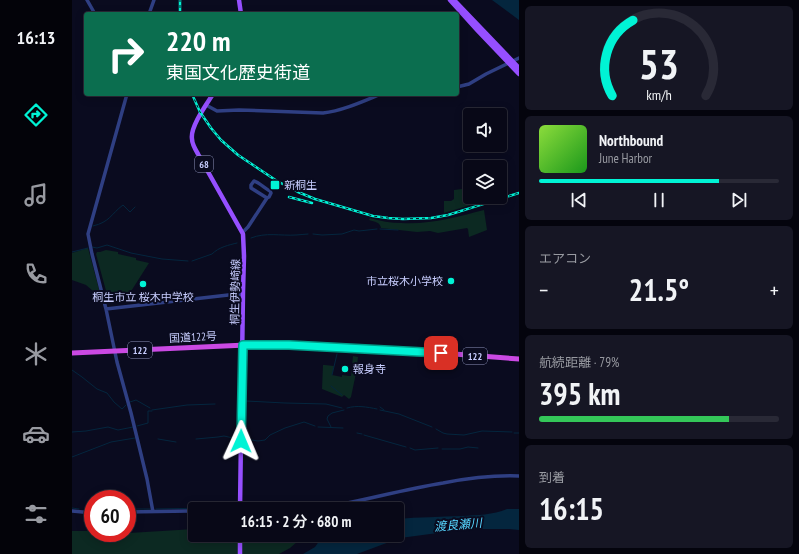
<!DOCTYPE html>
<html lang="ja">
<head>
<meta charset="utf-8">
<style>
  :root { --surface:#080817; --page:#161624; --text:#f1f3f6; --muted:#989aa1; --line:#292936; --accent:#00f3d5 }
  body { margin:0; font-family:"PT Sans Narrow","Noto Sans JP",sans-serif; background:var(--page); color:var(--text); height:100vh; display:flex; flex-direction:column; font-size:15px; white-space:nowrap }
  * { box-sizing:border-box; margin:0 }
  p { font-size:13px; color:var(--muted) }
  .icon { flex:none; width:22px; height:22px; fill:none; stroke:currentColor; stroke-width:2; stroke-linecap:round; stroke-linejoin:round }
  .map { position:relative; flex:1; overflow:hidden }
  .panel { display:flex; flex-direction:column; gap:6px; padding:6px; background:#04040d; width:280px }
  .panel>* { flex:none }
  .top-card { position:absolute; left:12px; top:12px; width:375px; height:84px; border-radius:4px; box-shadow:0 2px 10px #0003,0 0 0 1px var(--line); background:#0b6e4f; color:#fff; overflow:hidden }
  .buttons { position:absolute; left:391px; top:108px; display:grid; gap:8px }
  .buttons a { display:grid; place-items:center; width:44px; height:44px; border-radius:4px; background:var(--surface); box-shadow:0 2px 10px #0003,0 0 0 1px var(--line); font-size:20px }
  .speed { position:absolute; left:12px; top:490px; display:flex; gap:8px; font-size:20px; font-weight:700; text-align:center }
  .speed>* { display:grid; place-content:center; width:52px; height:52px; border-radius:50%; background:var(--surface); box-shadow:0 2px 10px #0003,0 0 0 1px var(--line); line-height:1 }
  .speed .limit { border:6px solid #d22; background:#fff; color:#111 }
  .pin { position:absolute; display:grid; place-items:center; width:34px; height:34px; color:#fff; margin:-17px; border-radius:8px; box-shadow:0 2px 6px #0006 }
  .me { position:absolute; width:44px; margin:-22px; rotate:1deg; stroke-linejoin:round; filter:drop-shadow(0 0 3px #0008) }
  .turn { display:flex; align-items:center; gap:14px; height:84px; padding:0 16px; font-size:18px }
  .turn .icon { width:52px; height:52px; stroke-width:2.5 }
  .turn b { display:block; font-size:28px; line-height:34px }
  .big { font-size:30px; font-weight:600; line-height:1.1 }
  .panel .widget { flex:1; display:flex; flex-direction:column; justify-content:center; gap:6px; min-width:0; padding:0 14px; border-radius:6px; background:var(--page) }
  .panel .dial { align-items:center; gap:0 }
  .dial svg { height:104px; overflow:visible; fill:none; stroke:var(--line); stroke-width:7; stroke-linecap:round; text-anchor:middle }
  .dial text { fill:var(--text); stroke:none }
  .song { display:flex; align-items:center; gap:12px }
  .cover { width:48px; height:48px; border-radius:6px; background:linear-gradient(135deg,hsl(90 70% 55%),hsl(120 70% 35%)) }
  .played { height:4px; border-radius:2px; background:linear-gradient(90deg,var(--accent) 75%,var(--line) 75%) }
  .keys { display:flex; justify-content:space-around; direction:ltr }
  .heat { display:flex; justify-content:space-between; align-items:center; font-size:22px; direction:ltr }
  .charge { height:6px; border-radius:3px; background:linear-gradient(90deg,#34c759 79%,var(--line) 0) }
  .trip { position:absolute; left:116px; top:502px; width:216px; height:40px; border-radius:4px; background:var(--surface); box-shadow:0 2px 10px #0003,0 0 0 1px var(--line); font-weight:600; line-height:40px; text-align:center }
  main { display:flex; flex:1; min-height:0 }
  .tab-bar { display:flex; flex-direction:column; width:72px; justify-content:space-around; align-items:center; background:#030309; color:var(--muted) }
  .tab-bar .icon { width:28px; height:28px }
  .tab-bar .active { color:var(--accent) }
  .tab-bar b { font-size:18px; color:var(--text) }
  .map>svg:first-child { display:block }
  .green { fill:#0c2922 }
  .water { fill:#04263e }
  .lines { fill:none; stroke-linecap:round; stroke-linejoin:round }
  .stream { stroke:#04263e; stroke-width:1 }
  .tertiary { stroke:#2f3f83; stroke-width:3.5 }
  .primary { stroke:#964fff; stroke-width:4.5 }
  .trunk { stroke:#ca49e3; stroke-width:5 }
  .rail-casing { stroke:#00f3d5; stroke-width:2.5 }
  .rail { stroke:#0a0b1f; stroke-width:1; stroke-dasharray:3; stroke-linecap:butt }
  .route-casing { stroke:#009e8a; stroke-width:10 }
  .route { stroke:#00f3d5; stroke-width:7 }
  .poi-dot { fill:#00f3d5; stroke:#0a0b1f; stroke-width:1.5 }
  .labels { text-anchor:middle; stroke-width:4; stroke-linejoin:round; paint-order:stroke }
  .shield { fill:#0a0b1f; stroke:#8f94bc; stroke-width:1 }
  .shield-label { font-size:10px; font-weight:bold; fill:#c8ceff }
  .poi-label { font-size:11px; fill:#c8ceff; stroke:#0a0b1f; text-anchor:start }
  .street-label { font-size:11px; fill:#c8ceff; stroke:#0a0b1f }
  .water-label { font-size:12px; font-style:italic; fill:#56d6ff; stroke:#0a0b1f }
</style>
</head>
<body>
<main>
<nav class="tab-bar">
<b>16:13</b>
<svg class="icon active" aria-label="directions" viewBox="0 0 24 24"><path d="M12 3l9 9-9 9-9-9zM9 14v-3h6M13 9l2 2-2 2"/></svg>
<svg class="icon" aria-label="music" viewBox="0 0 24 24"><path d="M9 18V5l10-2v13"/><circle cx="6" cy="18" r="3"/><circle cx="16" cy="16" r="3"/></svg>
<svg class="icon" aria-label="phone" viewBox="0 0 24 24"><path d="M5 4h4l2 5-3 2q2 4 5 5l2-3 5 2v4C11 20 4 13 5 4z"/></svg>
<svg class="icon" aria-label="climate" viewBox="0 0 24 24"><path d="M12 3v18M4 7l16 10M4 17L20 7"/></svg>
<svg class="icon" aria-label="car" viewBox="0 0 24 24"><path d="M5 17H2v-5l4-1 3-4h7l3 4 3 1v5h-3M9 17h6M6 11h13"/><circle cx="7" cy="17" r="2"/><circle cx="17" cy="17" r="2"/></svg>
<svg class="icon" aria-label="filters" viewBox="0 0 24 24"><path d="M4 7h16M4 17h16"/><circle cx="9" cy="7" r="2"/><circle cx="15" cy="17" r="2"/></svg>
</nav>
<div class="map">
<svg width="447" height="554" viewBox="0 0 447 554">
  <rect width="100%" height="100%" fill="#0a0b1f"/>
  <path class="green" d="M398 188V197H402V204L372 213V201H379L382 199V190Z
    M412 210 415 230 397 237 396 229 395 228 366 233 358 231 345 232 309 228C308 222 303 222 297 220L298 218C308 221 319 223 329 223 357 225 385 217 412 210Z
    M16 248 28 293V294L21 291 14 285 0 280V253Z
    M34 250 46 252V254L64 258V260L77 263 56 296 36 298 24 254 25 252H28Z
    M281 356 286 357 284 373 279 397 277 399 272 395 270 397 250 389 251 365H253L262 366 260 375 270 377V375L277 376H279Z
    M123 529V535H233L218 548 207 554H0V531H21V533H55V531H57V533Z"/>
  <path class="water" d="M420 0H447V20Z
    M435 509H447V530L437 529H396L328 538 285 554H231L243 547 248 540 260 535H325V519C347 517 368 517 390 516 405 515 421 515 435 509Z"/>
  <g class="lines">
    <path class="stream" d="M21 226C38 222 39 214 51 205L58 212 63 207
      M308 229 326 230
      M241 234 250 235 270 234 282 230 287 231 305 229
      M179 238C194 232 208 236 224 235 228 235 232 234 236 234
      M20 247 25 248 35 245 59 253 90 259 116 261
      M0 252 16 248
      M120 261 140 254C147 247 157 245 165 243
      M0 370 10 377 25 389 35 393 42 402 50 409 54 405
      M260 375 265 354
      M259 386 270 395
      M174 401 213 403 254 404 270 408
      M58 402 64 400 78 408
      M308 407 312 410
      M275 408C285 405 295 407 305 409
      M80 410 115 405 143 404
      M308 410 327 414 360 427
      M65 426 76 423V411H80
      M246 427 271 428
      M259 427 255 419 256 416 260 413 272 410
      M364 429 371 433 375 434 392 435 410 431 440 432
      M0 432 14 431 36 427 46 430 61 427
      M285 433 290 434
      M442 433H447
      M292 435 334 447
      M86 439 104 442
      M124 439 146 437 152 436 161 438
      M173 439 186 441 193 440 198 435 213 428 232 422 243 426
      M338 448 343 450 366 448
      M370 449H388L396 447 406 448
      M0 457 39 442 63 438
      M0 508 7 509
      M55 509 61 510
      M63 509H78
      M84 509 137 508
      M18 510H21"/>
    <path class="tertiary" d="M15 0 23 14
      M77 14 82 0
      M385 87 397 84 414 74 447 58
      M55 94 16 234 20 254 34 309 45 362 59 413 75 479 81 512
      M134 105 145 111 167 110 251 113C270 111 292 101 309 94
      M182 181C186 182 194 189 198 191L199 193 197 197 195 198 179 188V185Z
      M171 232 176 227 195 198
      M34 309 165 294 171 295
      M244 509C287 502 328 490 371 483 397 478 420 475 447 476
      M0 511 21 513
      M55 512 117 511H123"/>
    <path class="primary" d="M167 0 169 14
      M378 0 406 31 447 74
      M382 0 447 68
      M141 94C134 105 118 127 120 139 120 144 123 149 126 154L171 234 172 256 171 292 168 509
      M168 554V535"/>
    <path class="trunk" d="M0 353 174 345H217L343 351 447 359"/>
    <defs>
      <path id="rail" d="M108 14V0
        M120 94 128 112 139 128 149 140 166 155 205 181 226 192 243 199 301 216 316 218 331 219 359 218 376 215 447 193
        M217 197 240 203"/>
    </defs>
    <use href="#rail" class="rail-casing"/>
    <use href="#rail" class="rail"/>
  </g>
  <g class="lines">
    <defs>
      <path id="route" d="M169 441 171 345H217L369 353"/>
    </defs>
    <use href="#route" class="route-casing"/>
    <use href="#route" class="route"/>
  </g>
  <g class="poi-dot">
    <rect x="198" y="180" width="10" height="10" rx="2"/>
    <circle cx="379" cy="281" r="4"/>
    <circle cx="71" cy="284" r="4"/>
    <circle cx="273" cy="369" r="4"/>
  </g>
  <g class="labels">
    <g class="shield">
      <rect x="123" y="156" width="18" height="16" rx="3"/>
      <rect x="56" y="342" width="24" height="16" rx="3"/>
      <rect x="391" y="348" width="24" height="16" rx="3"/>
    </g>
    <g class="shield-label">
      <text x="132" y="168">68</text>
      <text x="68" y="354">122</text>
      <text x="403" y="360">122</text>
    </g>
    <g class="poi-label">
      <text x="212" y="189">新桐生</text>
      <text x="371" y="285" text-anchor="end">市立桜木小学校</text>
      <text x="71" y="301" text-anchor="middle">桐生市立 桜木中学校</text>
      <text x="281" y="373">報身寺</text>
    </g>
    <g class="street-label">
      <text transform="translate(163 292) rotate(-89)" y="4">桐生伊勢崎線</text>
      <text transform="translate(121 337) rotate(-3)" y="4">国道122号</text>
    </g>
    <g class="water-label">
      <text transform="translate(386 525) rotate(-5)" y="4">渡良瀬川</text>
    </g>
  </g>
</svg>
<div class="buttons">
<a><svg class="icon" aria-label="sound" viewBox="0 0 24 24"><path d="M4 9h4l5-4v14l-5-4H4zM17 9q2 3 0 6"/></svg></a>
<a><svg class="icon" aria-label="layers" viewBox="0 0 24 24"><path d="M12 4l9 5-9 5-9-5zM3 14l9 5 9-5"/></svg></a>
</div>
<div class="speed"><div class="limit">60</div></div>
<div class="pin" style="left:369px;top:353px;background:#d93025"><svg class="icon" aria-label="arrive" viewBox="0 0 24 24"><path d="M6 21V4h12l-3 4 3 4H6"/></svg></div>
<svg class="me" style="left:169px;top:441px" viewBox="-20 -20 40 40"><path d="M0-17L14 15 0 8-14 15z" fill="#00f3d5" stroke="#fff" stroke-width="4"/></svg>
<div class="trip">16:15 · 2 分 · 680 m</div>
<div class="top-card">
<div class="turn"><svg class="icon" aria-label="right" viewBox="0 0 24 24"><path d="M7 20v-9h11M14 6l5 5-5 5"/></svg><div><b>220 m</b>東国文化歴史街道</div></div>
</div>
</div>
<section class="panel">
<div class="widget dial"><svg viewBox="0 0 100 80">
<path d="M14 69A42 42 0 1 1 86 69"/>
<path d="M14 69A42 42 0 0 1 30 11" stroke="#00f3d5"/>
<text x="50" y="56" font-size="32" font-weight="700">53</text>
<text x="50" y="72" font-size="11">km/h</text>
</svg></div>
<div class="widget">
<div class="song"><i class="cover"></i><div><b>Northbound</b><p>June Harbor</p></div></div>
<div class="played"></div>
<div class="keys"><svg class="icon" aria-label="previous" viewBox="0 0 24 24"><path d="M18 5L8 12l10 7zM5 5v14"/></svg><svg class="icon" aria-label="pause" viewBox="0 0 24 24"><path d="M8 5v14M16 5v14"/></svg><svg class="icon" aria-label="next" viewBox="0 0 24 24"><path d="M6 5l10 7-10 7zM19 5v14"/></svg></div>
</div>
<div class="widget"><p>エアコン</p>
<div class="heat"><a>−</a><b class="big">21.5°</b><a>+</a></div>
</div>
<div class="widget"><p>航続距離 · 79%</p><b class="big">395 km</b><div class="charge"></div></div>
<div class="widget"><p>到着</p><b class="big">16:15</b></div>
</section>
</main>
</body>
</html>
